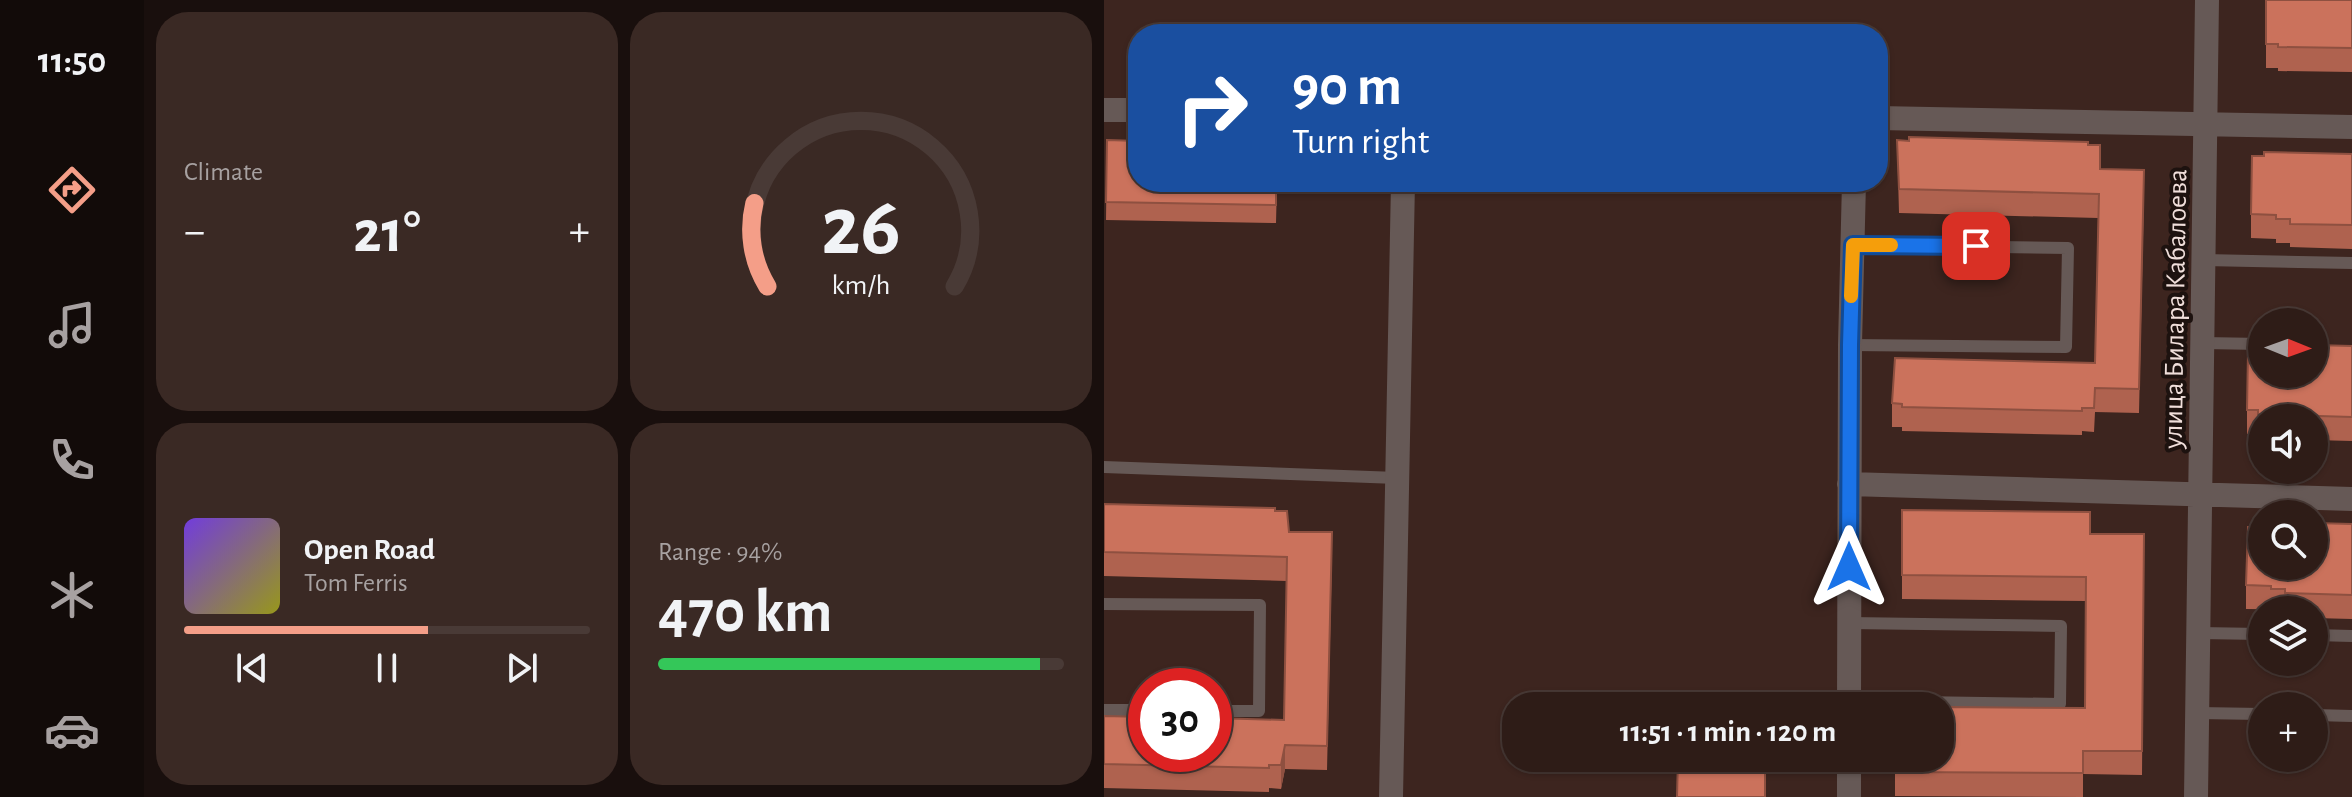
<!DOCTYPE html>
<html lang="en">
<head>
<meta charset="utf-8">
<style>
  :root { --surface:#2e1c17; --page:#3a2924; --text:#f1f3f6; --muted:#a7a1a1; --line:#493a36; --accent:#f49e88 }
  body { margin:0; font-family:"Alegreya Sans",sans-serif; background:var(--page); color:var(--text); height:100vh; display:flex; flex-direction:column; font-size:30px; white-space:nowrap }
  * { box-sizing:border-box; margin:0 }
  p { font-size:26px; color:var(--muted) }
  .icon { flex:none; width:44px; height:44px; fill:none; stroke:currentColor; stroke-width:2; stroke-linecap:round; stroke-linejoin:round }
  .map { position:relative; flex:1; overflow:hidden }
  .drawer { display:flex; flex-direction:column; gap:12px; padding:12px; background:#190f0d; width:960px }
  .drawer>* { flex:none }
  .top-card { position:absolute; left:24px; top:24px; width:760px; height:168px; border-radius:32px; box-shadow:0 2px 6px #0004,0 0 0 2px var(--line); background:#1a4fa0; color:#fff; overflow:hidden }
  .needle { width:52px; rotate:91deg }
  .buttons { position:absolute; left:1144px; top:308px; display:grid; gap:16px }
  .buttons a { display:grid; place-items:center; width:80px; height:80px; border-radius:50%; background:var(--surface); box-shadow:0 2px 6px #0004,0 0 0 2px var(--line); font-size:40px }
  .speed { position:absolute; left:24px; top:668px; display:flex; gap:16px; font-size:40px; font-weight:700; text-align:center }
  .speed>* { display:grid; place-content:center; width:104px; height:104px; border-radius:50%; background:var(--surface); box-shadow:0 2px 6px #0004,0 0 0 2px var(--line); line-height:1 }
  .speed .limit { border:12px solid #d22; background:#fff; color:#111 }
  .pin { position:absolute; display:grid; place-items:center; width:68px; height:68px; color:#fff; margin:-34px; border-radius:16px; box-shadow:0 4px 12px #0006 }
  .me { position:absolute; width:88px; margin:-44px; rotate:0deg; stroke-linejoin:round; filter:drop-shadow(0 0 6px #0008) }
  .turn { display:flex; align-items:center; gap:28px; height:168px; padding:0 32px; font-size:36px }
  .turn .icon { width:104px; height:104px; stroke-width:2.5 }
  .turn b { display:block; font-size:56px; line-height:68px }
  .big { font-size:60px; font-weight:700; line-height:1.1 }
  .drawer .card { flex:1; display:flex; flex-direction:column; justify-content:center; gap:12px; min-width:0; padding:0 28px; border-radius:32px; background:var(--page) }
  .drawer .dial { align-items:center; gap:0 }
  .dial svg { height:208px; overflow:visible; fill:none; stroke:var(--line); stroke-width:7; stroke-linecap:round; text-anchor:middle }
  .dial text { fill:var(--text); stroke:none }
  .song { display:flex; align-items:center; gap:24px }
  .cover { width:96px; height:96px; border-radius:12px; background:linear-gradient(135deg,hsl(260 70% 55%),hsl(60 70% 35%)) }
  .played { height:8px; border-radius:4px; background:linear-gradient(90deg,var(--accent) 60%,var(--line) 60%) }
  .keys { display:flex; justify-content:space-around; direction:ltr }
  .heat { display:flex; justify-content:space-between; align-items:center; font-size:44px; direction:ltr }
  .charge { height:12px; border-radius:6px; background:linear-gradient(90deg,#34c759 94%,var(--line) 0) }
  .drawer .tiles { flex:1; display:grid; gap:12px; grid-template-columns:repeat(2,1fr) }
  .trip { position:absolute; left:398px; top:692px; width:452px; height:80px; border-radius:32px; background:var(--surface); box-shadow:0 2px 6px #0004,0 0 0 2px var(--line); font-weight:700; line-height:80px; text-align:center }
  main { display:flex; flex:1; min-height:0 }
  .tabs { display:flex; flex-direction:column; width:144px; justify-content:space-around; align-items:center; background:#120b09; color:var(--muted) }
  .tabs .icon { width:56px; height:56px }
  .tabs .selected { color:var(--accent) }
  .tabs b { font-size:36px; color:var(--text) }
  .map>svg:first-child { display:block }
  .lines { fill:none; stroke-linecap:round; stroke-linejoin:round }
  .lane { stroke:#665956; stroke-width:12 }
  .street { stroke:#665956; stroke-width:24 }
  .wall { fill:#af624f }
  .shaded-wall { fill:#8e5040 }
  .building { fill:#cb725c; stroke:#8e5040; stroke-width:2 }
  .route-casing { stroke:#114b97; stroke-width:20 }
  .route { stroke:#1a73e8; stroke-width:14 }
  .slow { stroke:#f59e0b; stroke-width:14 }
  .labels { text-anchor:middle; stroke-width:8; stroke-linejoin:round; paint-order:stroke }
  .street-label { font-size:28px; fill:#f0dfdb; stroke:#1d120f }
</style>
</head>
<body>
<main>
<nav class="tabs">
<b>11:50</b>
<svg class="icon selected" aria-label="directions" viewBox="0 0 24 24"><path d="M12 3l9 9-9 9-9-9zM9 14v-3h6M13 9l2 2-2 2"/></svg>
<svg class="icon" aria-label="music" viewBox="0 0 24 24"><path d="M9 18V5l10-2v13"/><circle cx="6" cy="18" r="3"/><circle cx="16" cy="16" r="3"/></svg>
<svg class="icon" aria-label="phone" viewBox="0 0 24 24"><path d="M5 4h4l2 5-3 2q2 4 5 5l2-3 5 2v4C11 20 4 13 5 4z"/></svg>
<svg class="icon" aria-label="climate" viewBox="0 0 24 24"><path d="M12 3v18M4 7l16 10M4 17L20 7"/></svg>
<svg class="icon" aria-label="car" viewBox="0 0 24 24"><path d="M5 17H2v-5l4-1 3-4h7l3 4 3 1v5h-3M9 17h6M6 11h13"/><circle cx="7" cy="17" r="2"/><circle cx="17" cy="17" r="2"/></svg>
</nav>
<section class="drawer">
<div class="tiles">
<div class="card"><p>Climate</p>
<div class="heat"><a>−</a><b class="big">21°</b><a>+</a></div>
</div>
<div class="card dial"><svg viewBox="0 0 100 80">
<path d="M14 69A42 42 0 1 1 86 69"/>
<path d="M14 69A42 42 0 0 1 9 37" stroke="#f49e88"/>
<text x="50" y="56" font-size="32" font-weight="700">26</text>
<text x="50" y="72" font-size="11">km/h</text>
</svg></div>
<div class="card">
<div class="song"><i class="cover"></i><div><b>Open Road</b><p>Tom Ferris</p></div></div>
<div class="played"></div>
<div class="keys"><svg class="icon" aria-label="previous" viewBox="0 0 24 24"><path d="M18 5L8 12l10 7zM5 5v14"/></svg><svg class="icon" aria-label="pause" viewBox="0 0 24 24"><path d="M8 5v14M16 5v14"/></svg><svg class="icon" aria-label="next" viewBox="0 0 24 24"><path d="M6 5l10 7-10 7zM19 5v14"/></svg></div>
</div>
<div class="card"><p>Range · 94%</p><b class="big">470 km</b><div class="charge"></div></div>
</div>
</section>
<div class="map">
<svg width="1248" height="797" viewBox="0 0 1248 797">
  <rect width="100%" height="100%" fill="#3d251f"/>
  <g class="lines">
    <path class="lane" d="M1100 260 1248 263
      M1099 343 1158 344
      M746 345 962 347 964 248 749 245
      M0 467 293 478
      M0 604 156 605 155 711H110
      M745 623 957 626 956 704 745 701
      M1095 633 1158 634
      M1210 635 1248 636
      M0 710H42
      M1094 713 1158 714
      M1210 715 1248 716"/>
    <path class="street" d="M0 110H34
      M774 118 1248 127
      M745 484 1248 499
      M745 706 746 345 750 182
      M745 758V797
      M287 797 299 182
      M1092 797 1103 0"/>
  </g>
  <path class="wall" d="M1162 0H1248V72L1174 71V68H1162Z
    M3 140 173 182 172 223 2 220Z
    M793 140 984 145 996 169 1040 194 1035 413 991 412 990 432 978 431V435L798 431V427H788V403L991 363 994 218 795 213Z
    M1248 154V249L1186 247V243H1172V239L1147 238V214Z
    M1248 346V441L1210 440V418H1158V438H1154V434H1143V410L1158 374Z
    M0 504 171 511 185 532 228 556 223 770 181 769 177 789 165 788V792L0 788V716L180 720 183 581 0 576Z
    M798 510 986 534H1040L1038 775 979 774V797L791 796V758L981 708 982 601 798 599Z
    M1248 524V619L1210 618V610L1142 609V585Z"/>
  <path class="shaded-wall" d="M181 745V769L177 789V765Z"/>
  <path class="building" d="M1162 0H1248V48L1174 47V44H1162Z
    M805 137 984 142V145H996V169L1040 170 1035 389 991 388 990 408H978V411L798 407V404L788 403 791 358 991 363 995 194 795 189 793 140 805 141Z
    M3 140 34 141V182H172V205L2 202Z
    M1160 152 1248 154V225L1186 224V219H1172V215L1147 214 1148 156H1160Z
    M1210 345 1248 346V417L1154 414V410H1143L1144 351 1158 352V374H1210Z
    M0 504 171 508V511H183L185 532H228L223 746 181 745 177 765H165V768L0 764V716L42 717V754H110V718L180 720 183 557 0 552Z
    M798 510 986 512V534H1040L1038 751H979V773L791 772V758H836V707L981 708 982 577 798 575Z
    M1155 522H1158V566H1210V523L1248 524V595L1181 593V589H1167V586L1142 585 1144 527H1155Z
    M587 691 663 693 662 706H587Z
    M574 758H661V797H573Z"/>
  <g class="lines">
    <defs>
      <path id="route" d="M745 567 746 345 749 245 872 246"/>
    </defs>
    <use href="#route" class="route-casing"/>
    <use href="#route" class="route"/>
    <path class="slow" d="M747 296 749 245H787"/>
  </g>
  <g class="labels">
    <g class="street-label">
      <text transform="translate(1070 309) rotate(-89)" y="10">улица Билара Кабалоева</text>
    </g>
  </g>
</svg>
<div class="buttons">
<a><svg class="needle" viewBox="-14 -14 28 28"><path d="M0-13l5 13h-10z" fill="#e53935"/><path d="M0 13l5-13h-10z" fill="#a7a1a1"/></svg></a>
<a><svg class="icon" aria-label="sound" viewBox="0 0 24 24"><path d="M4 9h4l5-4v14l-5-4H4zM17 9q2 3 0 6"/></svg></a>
<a><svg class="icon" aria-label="search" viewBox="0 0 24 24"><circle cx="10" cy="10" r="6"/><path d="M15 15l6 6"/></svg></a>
<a><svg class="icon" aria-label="layers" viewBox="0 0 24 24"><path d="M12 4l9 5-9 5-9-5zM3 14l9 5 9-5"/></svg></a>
<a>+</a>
</div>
<div class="speed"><div class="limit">30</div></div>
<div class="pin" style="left:872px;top:246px;background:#d93025"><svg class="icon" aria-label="arrive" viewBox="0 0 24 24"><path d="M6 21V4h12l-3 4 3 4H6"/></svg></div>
<svg class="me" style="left:745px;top:567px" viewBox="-20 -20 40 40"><path d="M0-17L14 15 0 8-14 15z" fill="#1a73e8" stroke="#fff" stroke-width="4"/></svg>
<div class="trip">11:51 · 1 min · 120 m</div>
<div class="top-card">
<div class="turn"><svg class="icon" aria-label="right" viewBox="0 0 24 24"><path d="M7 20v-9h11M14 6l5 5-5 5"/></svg><div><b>90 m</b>Turn right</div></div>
</div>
</div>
</main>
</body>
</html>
